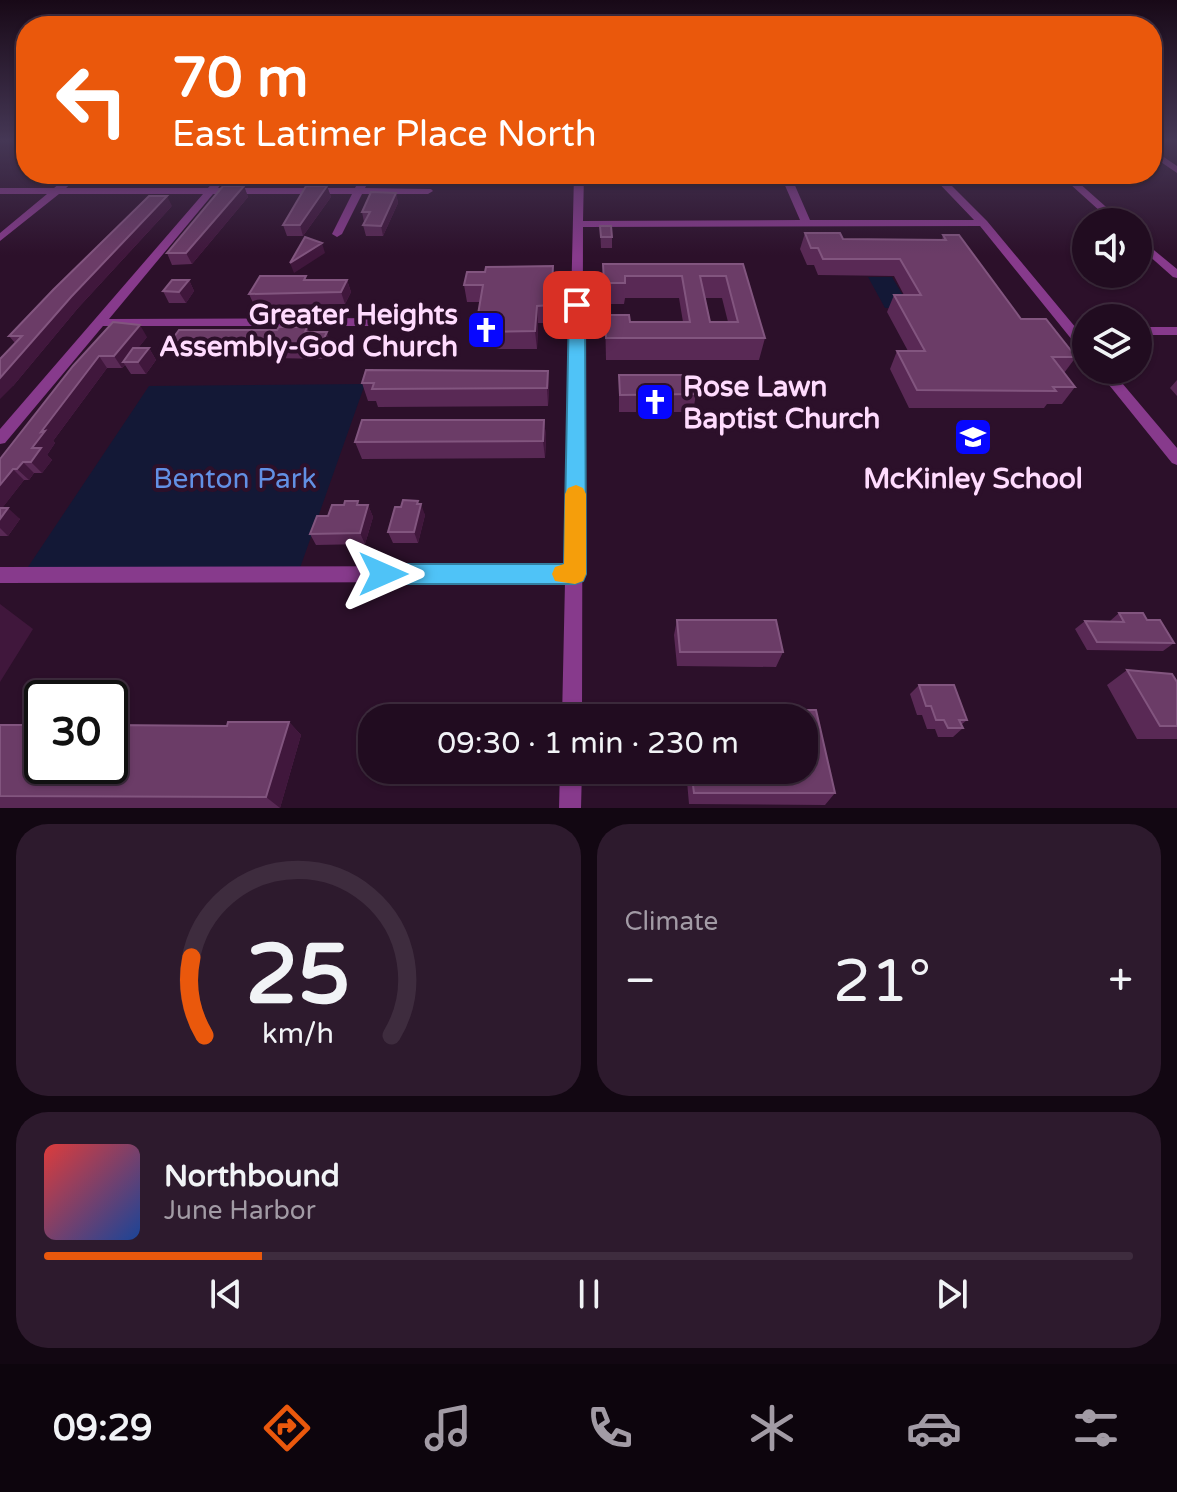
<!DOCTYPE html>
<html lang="en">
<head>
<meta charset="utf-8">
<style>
  :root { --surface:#210c20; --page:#2d1a2d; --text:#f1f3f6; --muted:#a29ba5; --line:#3e2c3e; --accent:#ea580c }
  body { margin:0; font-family:"Varela Round",sans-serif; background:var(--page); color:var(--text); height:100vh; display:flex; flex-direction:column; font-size:30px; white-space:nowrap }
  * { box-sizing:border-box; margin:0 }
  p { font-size:26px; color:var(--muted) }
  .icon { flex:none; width:44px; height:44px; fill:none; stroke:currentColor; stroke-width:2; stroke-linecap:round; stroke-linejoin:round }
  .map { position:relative; height:808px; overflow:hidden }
  .side { display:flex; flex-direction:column; gap:16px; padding:16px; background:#120712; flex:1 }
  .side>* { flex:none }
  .banner { position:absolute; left:16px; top:16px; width:1146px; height:168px; border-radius:32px; box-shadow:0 2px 6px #0004,0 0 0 2px var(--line); background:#ea580c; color:#fff; overflow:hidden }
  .controls { position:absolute; left:1072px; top:208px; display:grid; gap:16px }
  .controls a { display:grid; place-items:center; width:80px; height:80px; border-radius:50%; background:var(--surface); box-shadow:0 2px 6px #0004,0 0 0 2px var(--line); font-size:40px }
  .speed { position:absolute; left:24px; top:680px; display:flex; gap:16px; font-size:40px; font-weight:700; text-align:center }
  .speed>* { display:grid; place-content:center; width:104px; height:104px; border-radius:50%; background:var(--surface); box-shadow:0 2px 6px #0004,0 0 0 2px var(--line); line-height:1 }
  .speed .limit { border:4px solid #111; border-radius:12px; background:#fff; color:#111 }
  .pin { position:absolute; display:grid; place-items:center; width:68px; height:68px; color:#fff; margin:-34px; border-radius:16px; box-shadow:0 4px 12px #0006 }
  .me { position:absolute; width:88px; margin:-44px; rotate:90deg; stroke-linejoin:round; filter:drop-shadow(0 0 6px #0008) }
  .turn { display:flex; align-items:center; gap:28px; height:168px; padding:0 24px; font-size:36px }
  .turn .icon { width:104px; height:104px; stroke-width:2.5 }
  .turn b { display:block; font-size:56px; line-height:68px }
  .big { font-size:60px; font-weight:600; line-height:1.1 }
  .side .tile { flex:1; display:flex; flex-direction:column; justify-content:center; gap:12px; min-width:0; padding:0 28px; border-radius:32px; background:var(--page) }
  .side .dial { align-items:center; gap:0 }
  .dial svg { height:208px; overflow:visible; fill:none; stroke:var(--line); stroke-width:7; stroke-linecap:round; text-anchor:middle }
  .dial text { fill:var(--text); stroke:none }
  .song { display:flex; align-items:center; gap:24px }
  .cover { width:96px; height:96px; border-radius:12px; background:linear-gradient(135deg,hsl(0 70% 55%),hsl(220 70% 35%)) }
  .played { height:8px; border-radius:4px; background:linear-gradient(90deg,var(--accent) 20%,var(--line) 20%) }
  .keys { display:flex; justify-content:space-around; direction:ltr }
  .heat { display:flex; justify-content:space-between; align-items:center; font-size:44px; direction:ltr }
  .side .tiles { flex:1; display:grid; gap:16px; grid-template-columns:1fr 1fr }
  .tile:last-child { grid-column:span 2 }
  .trip { position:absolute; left:358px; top:704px; width:460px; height:80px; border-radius:32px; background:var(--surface); box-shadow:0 2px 6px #0004,0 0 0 2px var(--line); font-weight:600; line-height:80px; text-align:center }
  .tab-bar { display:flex; height:128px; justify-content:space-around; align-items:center; background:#0d050d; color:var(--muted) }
  .tab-bar .icon { width:56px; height:56px }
  .tab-bar .on { color:var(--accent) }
  .tab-bar b { font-size:36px; color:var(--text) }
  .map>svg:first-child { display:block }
  .green { fill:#131836 }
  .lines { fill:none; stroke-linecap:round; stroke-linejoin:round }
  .minor { fill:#873a8c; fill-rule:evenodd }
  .wall { fill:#592955; fill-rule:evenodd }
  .shaded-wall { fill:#40173c }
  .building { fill:#6b3c67; stroke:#82557f; stroke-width:2; fill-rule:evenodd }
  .route { fill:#4fc3f7; stroke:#337fa1; stroke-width:2 }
  .slow { fill:#f59e0b }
  .labels { text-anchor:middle; stroke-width:8; stroke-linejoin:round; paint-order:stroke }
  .poi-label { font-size:28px; font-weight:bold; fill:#ffdbfe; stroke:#2c102a; text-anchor:end }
  .park-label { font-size:28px; fill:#6290e4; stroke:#2c102a }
</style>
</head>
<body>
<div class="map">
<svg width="1177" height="808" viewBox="0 0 1177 808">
  <rect width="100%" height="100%" fill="#2c102a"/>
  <path class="green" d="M868 277H892L910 307 885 308Z
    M365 384 300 568 28 567 149 386Z"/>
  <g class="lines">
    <path class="minor" d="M1152 149 1177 166V173L1152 156Z
      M71 174H82L66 188H208L220 174H230L218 188H355L362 174H372L365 188 431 189 433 191 428 194H362L342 234 337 237 332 234 352 194H213L109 319 405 318 411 322 405 326H103L5 443 0 444V429L203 194H59L0 241V233L47 194H0V188H54Z
      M574 174H584L583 221 800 220 780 174H790L810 220H974L930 174H940L987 221 1086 340V352L1081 351 980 226 583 227 582 718H562L565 582 0 583V567L565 566Z
      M1059 174H1069L1123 222H1112Z
      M1138 237 1177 269V278L1173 277 1138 246Z
      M1138 327H1177V335H1138Z
      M1097 370H1111L1177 448V465L1172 463Z
      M560 770H582L581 808H559Z"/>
  </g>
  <path class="wall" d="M176 174H203L198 180H179Z
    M233 174H263L264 177 257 185H237Z
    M343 174 337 185H316L313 175Z
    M244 186 248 197 192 264 172 265 167 253Z
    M327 186 331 197 303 236H287L283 225Z
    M396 193 398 203 383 236H366L363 225 364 222 362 212Z
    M172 206 78 308 13 386 15 343 9 336Z
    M600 226 612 237V248H601Z
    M805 233 843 239 942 240 943 235 1021 319 1076 357 1064 373 1075 387 1062 404H1047L1044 408H909L890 369 897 351H908L887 312 894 295H904L894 276 818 275 814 265H807L800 249Z
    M603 264H743L765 338 759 360H606L605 315 630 322H683L679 298H625L624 304H603ZM705 298H722L728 322H710Z
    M553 266 554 283 552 323H538L537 349H477L475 332 480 302H467L464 285 485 272Z
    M189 280 194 291 186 303H169L163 291Z
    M308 280H347L351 292 345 304 254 305 249 294Z
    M307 327 309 332 331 344 324 359 274 358 271 353H238L234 358H215L212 353H177L171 341Z
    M147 337 138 348H149L156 360 146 374H131L125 365 122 368H107L53 441 55 443 47 455 52 460 42 473H34L29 480H24L2 508 20 519 8 536H0V459L73 366Z
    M548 371 549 388 548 406 378 407 376 401H368L362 383Z
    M619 375 696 394 693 412H619Z
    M1177 380V396L1170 388Z
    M544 420 546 437 545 458 362 459 355 442Z
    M419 504 425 515 418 543H393L388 532 401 507Z
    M360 505H368L373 517 365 544 316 545 310 534 328 516Z
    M1119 613 1147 620 1174 643 1163 651 1087 650 1075 629 1085 621H1110Z
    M677 620 783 652 776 667 677 666 674 635Z
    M1127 670 1177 682V739H1137L1107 685Z
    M919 685 967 720 961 725 963 728 953 737H938L935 729H927L922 715H917L910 694Z
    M685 710H816L835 793 825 805 689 804 686 770H804V718H683Z
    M289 722 301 735 280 808H0V725L227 726Z"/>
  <path class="shaded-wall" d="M196 174H203L198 180Z
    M254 174H263L264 177 257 185Z
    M334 174H343L337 185 334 175Z
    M244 186 248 197 192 264 186 253Z
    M327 186 331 197 303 236 300 225Z
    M396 193 398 203 383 236 381 226Z
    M167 196 172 206 78 308 13 386 0 399V378L71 297Z
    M322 243 325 253 294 273 290 263Z
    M553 266 554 283 552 323 551 305Z
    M189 280 194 291 186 303 179 292Z
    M347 280 351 292 345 304 341 292Z
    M537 306 538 323 537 349 535 331Z
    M140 325 147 337 127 362H123L125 365 122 368 114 356Z
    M327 332 331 344 324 359 320 347Z
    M232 341 238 353 234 358 228 346Z
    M149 348 156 360 146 374 138 362Z
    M99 356 107 368 53 441 55 443 47 455 52 460 42 473 31 462 32 448 41 432Z
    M548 371 549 388 548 406 547 388Z
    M544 420 546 437 545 458 543 441Z
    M23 462 34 473 29 480 17 469Z
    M13 469 24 480 0 511V485Z
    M418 501 420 509 421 504 425 515 418 543 414 532Z
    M368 505 373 517 365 544 360 533Z
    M8 508 20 519 8 536 0 528V519Z
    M0 604 33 629 0 682Z
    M289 722 301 735 280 808 266 797Z"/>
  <path class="building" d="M223 186H244L186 253H167Z
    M306 186H327L300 225H283Z
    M371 192 396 193 381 226 363 225 370 212H362Z
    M149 196H167L71 297 0 378V359L22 336H9L53 290Z
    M600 226H611L612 237H601Z
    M805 233H840L843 239 946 240 943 235H959L1021 319H1046L1076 357H1052L1075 387H1053L1056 391 917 390 897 351H925L894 295H921L900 259H823L818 248H811Z
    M305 237 322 243 290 263Z
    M603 264H743L765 338H606L605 315H629L630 322H690L682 276H625V283H604ZM700 276H726L738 322H710Z
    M553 266 551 305 537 306 535 331 475 332 483 285H464L467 272H485L486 267Z
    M260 276H306L304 280H347L341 292 249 294Z
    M172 280H189L179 292 163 291Z
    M113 322 140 325 114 356H99L41 432 45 431 32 448H41L31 462H23L17 469H13L0 485V459L73 366Z
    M279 327H307L305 332H327L320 347 268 346 271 341H232L228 346H209L212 342 171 341 179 330H277Z
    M133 348H149L138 362H123Z
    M366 370 548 371 547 388 372 389 374 383H362Z
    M619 375H693L696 394 620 395Z
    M362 420H544L543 441 355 442Z
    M403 500 418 501 417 504H421L414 532H388L395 507H401Z
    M345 501H358L357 505H368L360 533 310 534 317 516H328L332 505H344Z
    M0 508H8L0 519Z
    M1119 613H1143L1147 620H1160L1174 643 1097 642 1085 621 1124 622Z
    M677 620H776L783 652H680Z
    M1127 670 1172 674 1177 682V726H1160Z
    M919 685H954L967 720H959L963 728H948L944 720H936L931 706H926Z
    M685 710H816L835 793H694L691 770H804V718H686Z
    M228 722H289L266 797 0 796V725H42V766H110V725L227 726Z"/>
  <linearGradient id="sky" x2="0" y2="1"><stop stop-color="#180917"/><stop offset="0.55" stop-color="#453755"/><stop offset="1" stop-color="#453755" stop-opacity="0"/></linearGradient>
  <rect width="1177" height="255" fill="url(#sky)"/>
  <path class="route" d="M577 301 585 305 586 574 583 581 575 584H383L375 581 372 574 375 567 383 564H564L569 305Z"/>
  <path class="slow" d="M576 485 583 488 586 494V574L583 581 575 584 555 581 552 574 555 567 564 564 565 494 568 488Z"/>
  <defs>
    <symbol id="church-square" viewBox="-11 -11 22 22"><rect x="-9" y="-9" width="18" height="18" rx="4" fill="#0707ff" stroke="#2c102a"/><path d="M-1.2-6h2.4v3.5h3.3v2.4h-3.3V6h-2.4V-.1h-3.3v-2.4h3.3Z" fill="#fff"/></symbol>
    <symbol id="school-square" viewBox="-11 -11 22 22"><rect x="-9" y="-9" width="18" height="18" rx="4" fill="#0707ff" stroke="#2c102a"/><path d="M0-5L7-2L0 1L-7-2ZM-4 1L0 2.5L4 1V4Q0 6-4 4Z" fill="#fff"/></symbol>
  </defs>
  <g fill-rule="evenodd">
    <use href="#church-square" x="464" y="308" width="44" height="44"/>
    <use href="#church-square" x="633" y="380" width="44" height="44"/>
    <use href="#school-square" x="951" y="415" width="44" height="44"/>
  </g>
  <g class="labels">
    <g class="poi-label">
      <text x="458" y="324">Greater Heights<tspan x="458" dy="32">Assembly-God Church</tspan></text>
      <text x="683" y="396" text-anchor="start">Rose Lawn<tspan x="683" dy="32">Baptist Church</tspan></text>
      <text x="973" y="488" text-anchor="middle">McKinley School</text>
    </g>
    <g class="park-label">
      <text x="235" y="488">Benton Park</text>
    </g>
  </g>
</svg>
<div class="controls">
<a><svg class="icon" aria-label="sound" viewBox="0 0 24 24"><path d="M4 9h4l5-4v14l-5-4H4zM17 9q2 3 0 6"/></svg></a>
<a><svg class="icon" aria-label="layers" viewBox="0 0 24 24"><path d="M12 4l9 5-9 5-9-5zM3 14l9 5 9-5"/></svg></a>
</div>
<div class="speed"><div class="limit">30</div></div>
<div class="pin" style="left:577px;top:305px;background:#d93025"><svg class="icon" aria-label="arrive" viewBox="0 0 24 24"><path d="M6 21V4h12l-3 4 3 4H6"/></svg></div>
<svg class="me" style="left:383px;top:574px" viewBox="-20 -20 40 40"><path d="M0-17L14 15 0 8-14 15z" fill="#4fc3f7" stroke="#fff" stroke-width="4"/></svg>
<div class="trip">09:30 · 1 min · 230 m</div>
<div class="banner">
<div class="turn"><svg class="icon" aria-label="left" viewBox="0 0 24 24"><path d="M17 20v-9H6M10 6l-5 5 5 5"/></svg><div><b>70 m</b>East Latimer Place North</div></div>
</div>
</div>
<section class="side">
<div class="tiles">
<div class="tile dial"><svg viewBox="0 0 100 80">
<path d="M14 69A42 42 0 1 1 86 69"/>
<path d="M14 69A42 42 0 0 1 9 39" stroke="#ea580c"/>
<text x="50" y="56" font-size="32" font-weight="700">25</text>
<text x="50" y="72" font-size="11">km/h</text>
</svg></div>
<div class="tile"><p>Climate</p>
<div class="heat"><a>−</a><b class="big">21°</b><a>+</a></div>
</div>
<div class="tile">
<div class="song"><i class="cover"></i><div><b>Northbound</b><p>June Harbor</p></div></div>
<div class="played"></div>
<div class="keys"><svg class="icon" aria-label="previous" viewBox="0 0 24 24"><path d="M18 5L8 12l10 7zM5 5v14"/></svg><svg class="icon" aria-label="pause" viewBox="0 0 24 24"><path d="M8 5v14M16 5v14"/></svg><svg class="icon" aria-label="next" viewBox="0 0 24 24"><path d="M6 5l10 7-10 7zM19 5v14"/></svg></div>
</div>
</div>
</section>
<nav class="tab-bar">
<b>09:29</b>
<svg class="icon on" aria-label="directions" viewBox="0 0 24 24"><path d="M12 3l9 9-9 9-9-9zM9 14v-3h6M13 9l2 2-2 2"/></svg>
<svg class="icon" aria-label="music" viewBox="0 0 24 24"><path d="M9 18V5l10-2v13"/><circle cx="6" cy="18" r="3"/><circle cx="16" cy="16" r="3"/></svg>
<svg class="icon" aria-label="phone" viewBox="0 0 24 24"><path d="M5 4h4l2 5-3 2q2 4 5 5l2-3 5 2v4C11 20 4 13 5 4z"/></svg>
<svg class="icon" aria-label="climate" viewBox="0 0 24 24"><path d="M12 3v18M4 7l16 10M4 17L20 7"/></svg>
<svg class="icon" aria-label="car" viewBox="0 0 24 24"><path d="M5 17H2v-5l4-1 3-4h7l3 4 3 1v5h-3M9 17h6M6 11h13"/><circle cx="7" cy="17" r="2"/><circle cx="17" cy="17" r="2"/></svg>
<svg class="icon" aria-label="filters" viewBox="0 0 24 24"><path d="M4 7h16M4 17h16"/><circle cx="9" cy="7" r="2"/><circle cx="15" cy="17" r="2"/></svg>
</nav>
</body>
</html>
